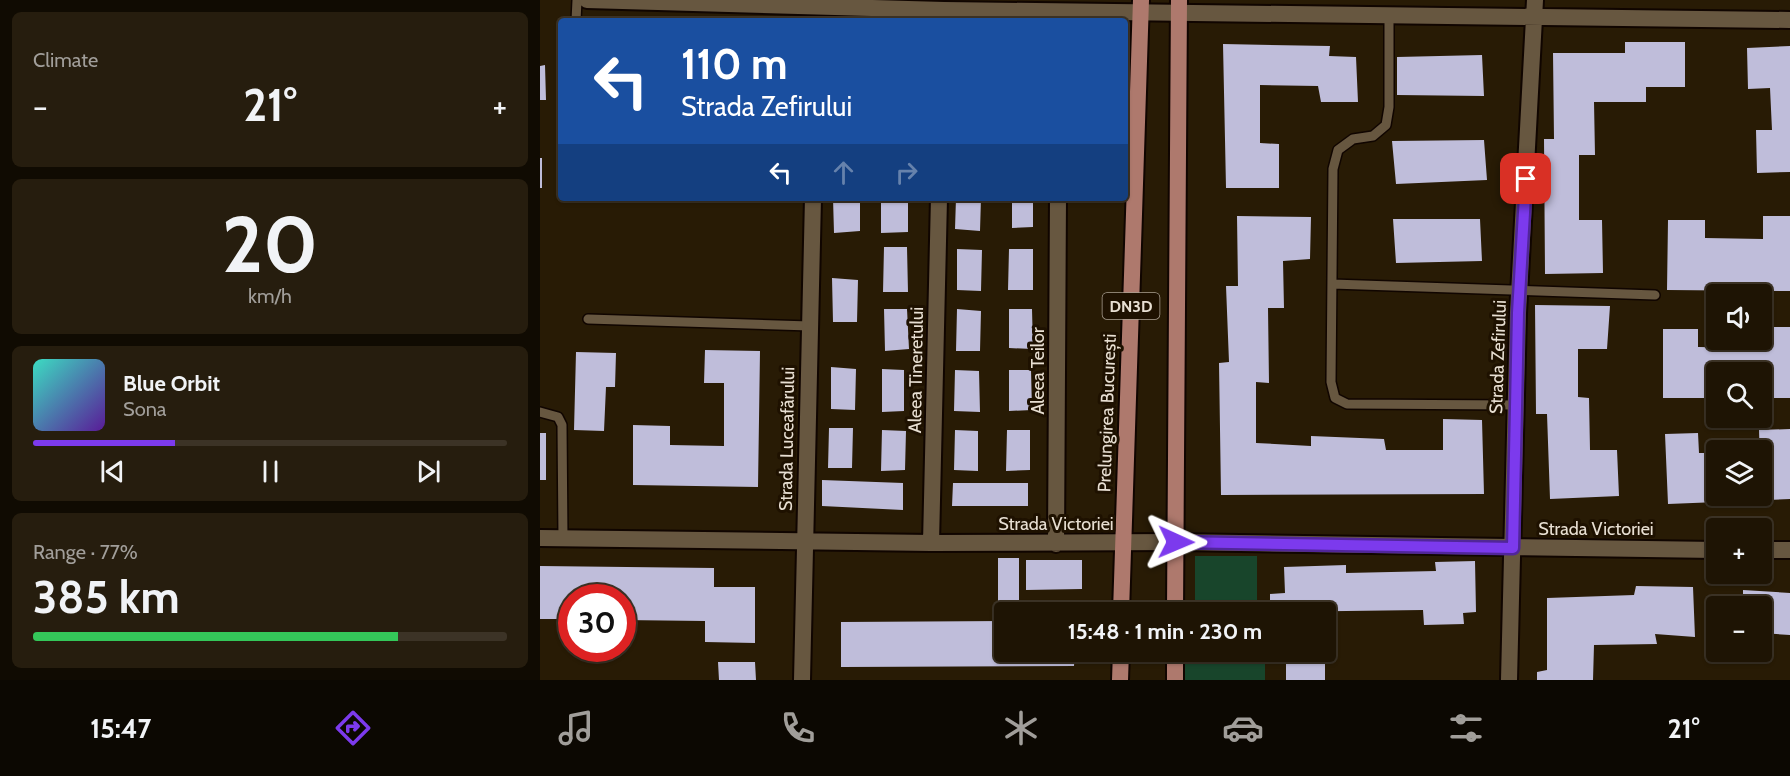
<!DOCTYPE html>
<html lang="en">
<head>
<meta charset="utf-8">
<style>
  :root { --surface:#1e1404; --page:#261d0e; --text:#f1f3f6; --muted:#a19e9a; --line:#3c3326; --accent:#7c3aed }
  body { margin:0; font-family:Cabin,sans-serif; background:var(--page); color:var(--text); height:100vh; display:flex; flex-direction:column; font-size:22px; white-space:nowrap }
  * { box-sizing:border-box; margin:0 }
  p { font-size:20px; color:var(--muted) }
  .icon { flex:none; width:33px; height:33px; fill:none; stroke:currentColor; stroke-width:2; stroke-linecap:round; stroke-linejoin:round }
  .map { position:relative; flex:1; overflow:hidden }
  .drawer { display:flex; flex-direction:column; gap:12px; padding:12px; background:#100b02; width:540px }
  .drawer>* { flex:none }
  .top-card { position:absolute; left:18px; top:18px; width:570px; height:183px; border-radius:6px; box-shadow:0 2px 4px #0004,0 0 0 2px var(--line); background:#1a4fa0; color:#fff; overflow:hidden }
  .fabs { position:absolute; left:1166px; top:284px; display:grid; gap:12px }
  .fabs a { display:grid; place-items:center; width:66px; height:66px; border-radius:6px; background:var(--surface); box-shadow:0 2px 4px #0004,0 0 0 2px var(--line); font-size:30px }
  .speed { position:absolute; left:18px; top:584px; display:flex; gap:12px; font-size:30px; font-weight:700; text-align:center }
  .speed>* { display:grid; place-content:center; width:78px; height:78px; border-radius:50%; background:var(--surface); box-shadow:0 2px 4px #0004,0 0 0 2px var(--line); line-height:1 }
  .speed .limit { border:9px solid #d22; background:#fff; color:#111 }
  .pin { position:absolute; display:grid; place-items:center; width:51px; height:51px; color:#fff; margin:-26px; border-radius:12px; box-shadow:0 3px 9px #0006 }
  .me { position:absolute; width:66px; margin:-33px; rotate:91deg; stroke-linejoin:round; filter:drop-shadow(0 0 4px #0008) }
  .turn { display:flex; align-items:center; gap:21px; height:126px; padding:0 24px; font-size:27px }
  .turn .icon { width:78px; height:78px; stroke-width:2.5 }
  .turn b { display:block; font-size:42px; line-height:51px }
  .lanes { display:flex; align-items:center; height:57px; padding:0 24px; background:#0003; justify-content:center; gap:30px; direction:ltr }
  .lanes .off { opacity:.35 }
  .big { font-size:45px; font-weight:700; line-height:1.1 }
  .drawer .tile { flex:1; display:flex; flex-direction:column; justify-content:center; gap:9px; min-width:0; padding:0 21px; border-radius:9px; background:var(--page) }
  .drawer .dial { align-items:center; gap:0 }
  .dial b { font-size:78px; line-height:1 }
  .song { display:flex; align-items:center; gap:18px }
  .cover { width:72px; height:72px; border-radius:9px; background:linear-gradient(135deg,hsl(170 70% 55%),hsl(270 70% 35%)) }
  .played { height:6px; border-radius:3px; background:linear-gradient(90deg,var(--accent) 30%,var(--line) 30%) }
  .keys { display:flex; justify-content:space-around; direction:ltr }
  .heat { display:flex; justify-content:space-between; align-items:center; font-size:33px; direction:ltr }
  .charge { height:9px; border-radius:4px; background:linear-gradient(90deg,#34c759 77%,var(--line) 0) }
  .trip { position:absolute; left:454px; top:602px; width:342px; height:60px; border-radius:6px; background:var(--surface); box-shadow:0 2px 4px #0004,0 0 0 2px var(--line); font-weight:700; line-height:60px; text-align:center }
  .tabs { display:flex; height:96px; justify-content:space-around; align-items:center; background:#0c0802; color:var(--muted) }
  .tabs .icon { width:42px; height:42px }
  .tabs .on { color:var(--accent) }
  .tabs b { font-size:27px; color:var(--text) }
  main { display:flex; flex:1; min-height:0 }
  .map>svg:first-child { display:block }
  .green { fill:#18452b }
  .building { fill:#bfbdda }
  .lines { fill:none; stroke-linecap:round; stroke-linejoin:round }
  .service-casing { stroke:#100500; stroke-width:12 }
  .minor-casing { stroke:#100500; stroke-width:20 }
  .primary-casing { stroke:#100500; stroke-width:20 }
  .service { stroke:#675740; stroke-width:9 }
  .minor { stroke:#675740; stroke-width:16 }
  .primary { stroke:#ae796d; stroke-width:16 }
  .route-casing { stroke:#51269a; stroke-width:15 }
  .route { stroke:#7c3aed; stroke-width:10 }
  .labels { text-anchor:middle; stroke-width:6; stroke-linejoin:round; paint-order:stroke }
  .shield { fill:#1e1100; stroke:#aba193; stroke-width:1.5 }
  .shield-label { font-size:16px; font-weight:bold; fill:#e8dfd2 }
  .street-label { font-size:18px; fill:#e8dfd2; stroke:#1e1100 }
</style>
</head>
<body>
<main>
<section class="drawer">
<div class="tile"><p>Climate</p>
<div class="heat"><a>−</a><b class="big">21°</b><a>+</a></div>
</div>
<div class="tile dial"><b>20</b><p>km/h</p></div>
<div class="tile">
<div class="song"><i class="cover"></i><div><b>Blue Orbit</b><p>Sona</p></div></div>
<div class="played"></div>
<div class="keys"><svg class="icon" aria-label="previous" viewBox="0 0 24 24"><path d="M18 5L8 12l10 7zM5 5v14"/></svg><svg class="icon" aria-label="pause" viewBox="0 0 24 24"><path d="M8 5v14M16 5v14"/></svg><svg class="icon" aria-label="next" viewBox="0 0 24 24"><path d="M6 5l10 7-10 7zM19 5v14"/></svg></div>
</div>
<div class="tile"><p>Range · 77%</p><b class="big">385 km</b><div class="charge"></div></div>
</section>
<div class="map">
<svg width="1250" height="680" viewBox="0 0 1250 680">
  <rect width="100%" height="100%" fill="#281b05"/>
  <path class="green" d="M655 556H717V603H655Z
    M644 651H725V680H643Z"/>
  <path class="building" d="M1085 42H1145V87H1106V102H1054L1055 155H1039V220H1062L1063 273 1005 274 1004 139H1014L1013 53H1085Z
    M683 44 790 46 789 56 816 57 818 102H781L778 86 720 85V143L739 144V188H686Z
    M1250 46V172L1217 173 1216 130H1232L1230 88 1208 89 1207 48Z
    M942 55 944 96 857 95V57Z
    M5 65 6 100H0V66Z
    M944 140 947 180 856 184 852 141Z
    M0 158H2V188H0Z
    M293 198H320V231L294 233Z
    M341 198H368V232L341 233Z
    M416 198H441L440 231 415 229Z
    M472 198H493V227L472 228Z
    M697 216 771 217 770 259 743 261 744 308H728L729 383 716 382V443L771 446V436L844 439 846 450H903V419L942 420 944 494 681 495 679 363 689 362 686 286H698Z
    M1223 216H1250V291L1127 290 1128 220H1165V238L1223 239Z
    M853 219H940L942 261 856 263Z
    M344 247H367L368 292H343Z
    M417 249 442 250 441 291 417 290Z
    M469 249H493V290H468Z
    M292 278 318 280 317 322H293Z
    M995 305 1070 306 1067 349H1038V397L1049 398 1050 450H1077L1079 496 1010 499 1007 414H996Z
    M344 309H367L369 349 345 351Z
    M417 309 441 311 440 351H416Z
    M469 309H492L493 349 469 348Z
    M1222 327H1250V398H1221V372H1176V398H1123V329H1158V347L1222 348Z
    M165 350 220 351 218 487 93 485V425L130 426V445L184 446V383H164Z
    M36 352 76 353 75 387H66L64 431 34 430Z
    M291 367 316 369 315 410 291 409Z
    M342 369 364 370V411L342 412Z
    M415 370 439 371 440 412 414 411Z
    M469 370H491L492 410 469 411Z
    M289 428H313L312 468H288Z
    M1250 429V499L1128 504 1125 434 1158 433 1159 453H1176V495H1221L1219 430Z
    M342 430 366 431 365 470 341 471Z
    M415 430 438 431V471L414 470Z
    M467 430H490V470L466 471Z
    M0 433H6V480H0Z
    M282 480 363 483V510L282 506Z
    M413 483H488V506H412Z
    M458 558H479V602H458Z
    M486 560H542V589L486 590Z
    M935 561 936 612 923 613 924 624 884 625 883 610 730 612V594L745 593 744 567 806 565V573L896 571 895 562Z
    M0 566 174 568V587H215V643L165 642V621L82 620V597H32V619H0Z
    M1096 586 1153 587 1155 637 1115 634 1117 644 1054 645 1053 680H997V672L1007 670V598L1094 595Z
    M1203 590 1250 593V635L1221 633V606H1203Z
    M465 621V651H535L534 666 301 667V622Z
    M746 651H785V680H746Z
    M178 662H215L216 680H179Z"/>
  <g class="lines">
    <defs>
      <path id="service" d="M849 16V107L846 125 833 136 813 139 798 150 793 169 791 382 795 398 807 404 976 405
        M36 21 37 0
        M792 284 1115 295
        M48 319 270 326
        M0 412 18 417 22 425 23 538"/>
      <path id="minor" d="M47 0 404 10 1250 20
        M0 538 391 543 636 542 1176 550
        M391 543 399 198
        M516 544 518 198
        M1221 550H1250
        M262 680 273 198
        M969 680 978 313 995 0"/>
      <path id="primary" d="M581 612 601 0
        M635 612 639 0
        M580 680 581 651
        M635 680V651"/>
    </defs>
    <use href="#service" class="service-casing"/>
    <use href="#minor" class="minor-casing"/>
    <use href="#primary" class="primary-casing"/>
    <use href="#service" class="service"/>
    <use href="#minor" class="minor"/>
    <use href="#primary" class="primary"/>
  </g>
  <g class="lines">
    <defs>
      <path id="route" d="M636 542 973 548 978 313 986 179"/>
    </defs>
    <use href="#route" class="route-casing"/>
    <use href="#route" class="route"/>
  </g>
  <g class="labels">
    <rect class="shield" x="562.5" y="293" width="57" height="26" rx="4.5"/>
    <g class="shield-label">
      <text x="591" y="312">DN3D</text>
    </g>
    <g class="street-label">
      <text transform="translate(958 357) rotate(-88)" y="6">Strada Zefirului</text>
      <text transform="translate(376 370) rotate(-89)" y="6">Aleea Tineretului</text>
      <text transform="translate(498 371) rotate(-90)" y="6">Aleea Teilor</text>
      <text transform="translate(567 413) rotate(-88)" y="6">Prelungirea București</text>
      <text transform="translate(247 439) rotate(-89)" y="6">Strada Luceafărului</text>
      <text x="516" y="530">Strada Victoriei</text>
      <text x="1056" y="535">Strada Victoriei</text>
    </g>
  </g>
</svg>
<div class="fabs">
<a><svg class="icon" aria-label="sound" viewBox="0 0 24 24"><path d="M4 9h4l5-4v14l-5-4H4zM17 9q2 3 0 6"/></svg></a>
<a><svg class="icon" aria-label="search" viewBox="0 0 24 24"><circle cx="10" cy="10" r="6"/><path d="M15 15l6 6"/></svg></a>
<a><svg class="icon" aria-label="layers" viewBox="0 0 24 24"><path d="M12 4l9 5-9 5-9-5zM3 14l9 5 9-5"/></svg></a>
<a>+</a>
<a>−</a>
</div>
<div class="speed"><div class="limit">30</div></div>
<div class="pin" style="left:986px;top:179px;background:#d93025"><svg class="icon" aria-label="arrive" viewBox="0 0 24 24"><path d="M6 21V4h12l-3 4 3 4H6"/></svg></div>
<svg class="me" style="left:636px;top:542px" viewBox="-20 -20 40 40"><path d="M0-17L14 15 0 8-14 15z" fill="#7c3aed" stroke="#fff" stroke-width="4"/></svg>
<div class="trip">15:48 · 1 min · 230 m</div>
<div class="top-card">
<div class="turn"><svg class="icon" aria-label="left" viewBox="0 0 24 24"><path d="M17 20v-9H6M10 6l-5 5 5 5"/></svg><div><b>110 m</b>Strada Zefirului</div></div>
<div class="lanes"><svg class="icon" aria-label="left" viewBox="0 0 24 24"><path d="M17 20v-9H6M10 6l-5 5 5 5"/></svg><svg class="icon off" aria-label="ahead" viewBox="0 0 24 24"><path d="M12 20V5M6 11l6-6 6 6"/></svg><svg class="icon off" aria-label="right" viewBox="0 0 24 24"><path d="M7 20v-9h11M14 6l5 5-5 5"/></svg></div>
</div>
</div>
</main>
<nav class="tabs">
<b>15:47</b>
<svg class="icon on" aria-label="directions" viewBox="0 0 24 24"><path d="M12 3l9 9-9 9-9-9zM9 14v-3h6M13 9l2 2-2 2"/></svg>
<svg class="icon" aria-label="music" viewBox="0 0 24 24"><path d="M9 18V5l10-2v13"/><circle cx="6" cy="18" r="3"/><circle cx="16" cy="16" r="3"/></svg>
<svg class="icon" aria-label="phone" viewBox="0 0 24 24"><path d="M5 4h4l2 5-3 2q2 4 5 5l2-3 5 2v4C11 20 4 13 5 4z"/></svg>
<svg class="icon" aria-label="climate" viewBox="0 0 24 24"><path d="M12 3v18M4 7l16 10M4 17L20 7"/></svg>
<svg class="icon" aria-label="car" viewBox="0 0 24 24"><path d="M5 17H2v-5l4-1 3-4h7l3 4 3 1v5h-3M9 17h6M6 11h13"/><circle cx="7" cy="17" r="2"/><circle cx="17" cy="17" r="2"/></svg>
<svg class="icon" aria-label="filters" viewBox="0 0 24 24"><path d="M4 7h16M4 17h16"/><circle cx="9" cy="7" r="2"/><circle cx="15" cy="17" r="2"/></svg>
<b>21°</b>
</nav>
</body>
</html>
